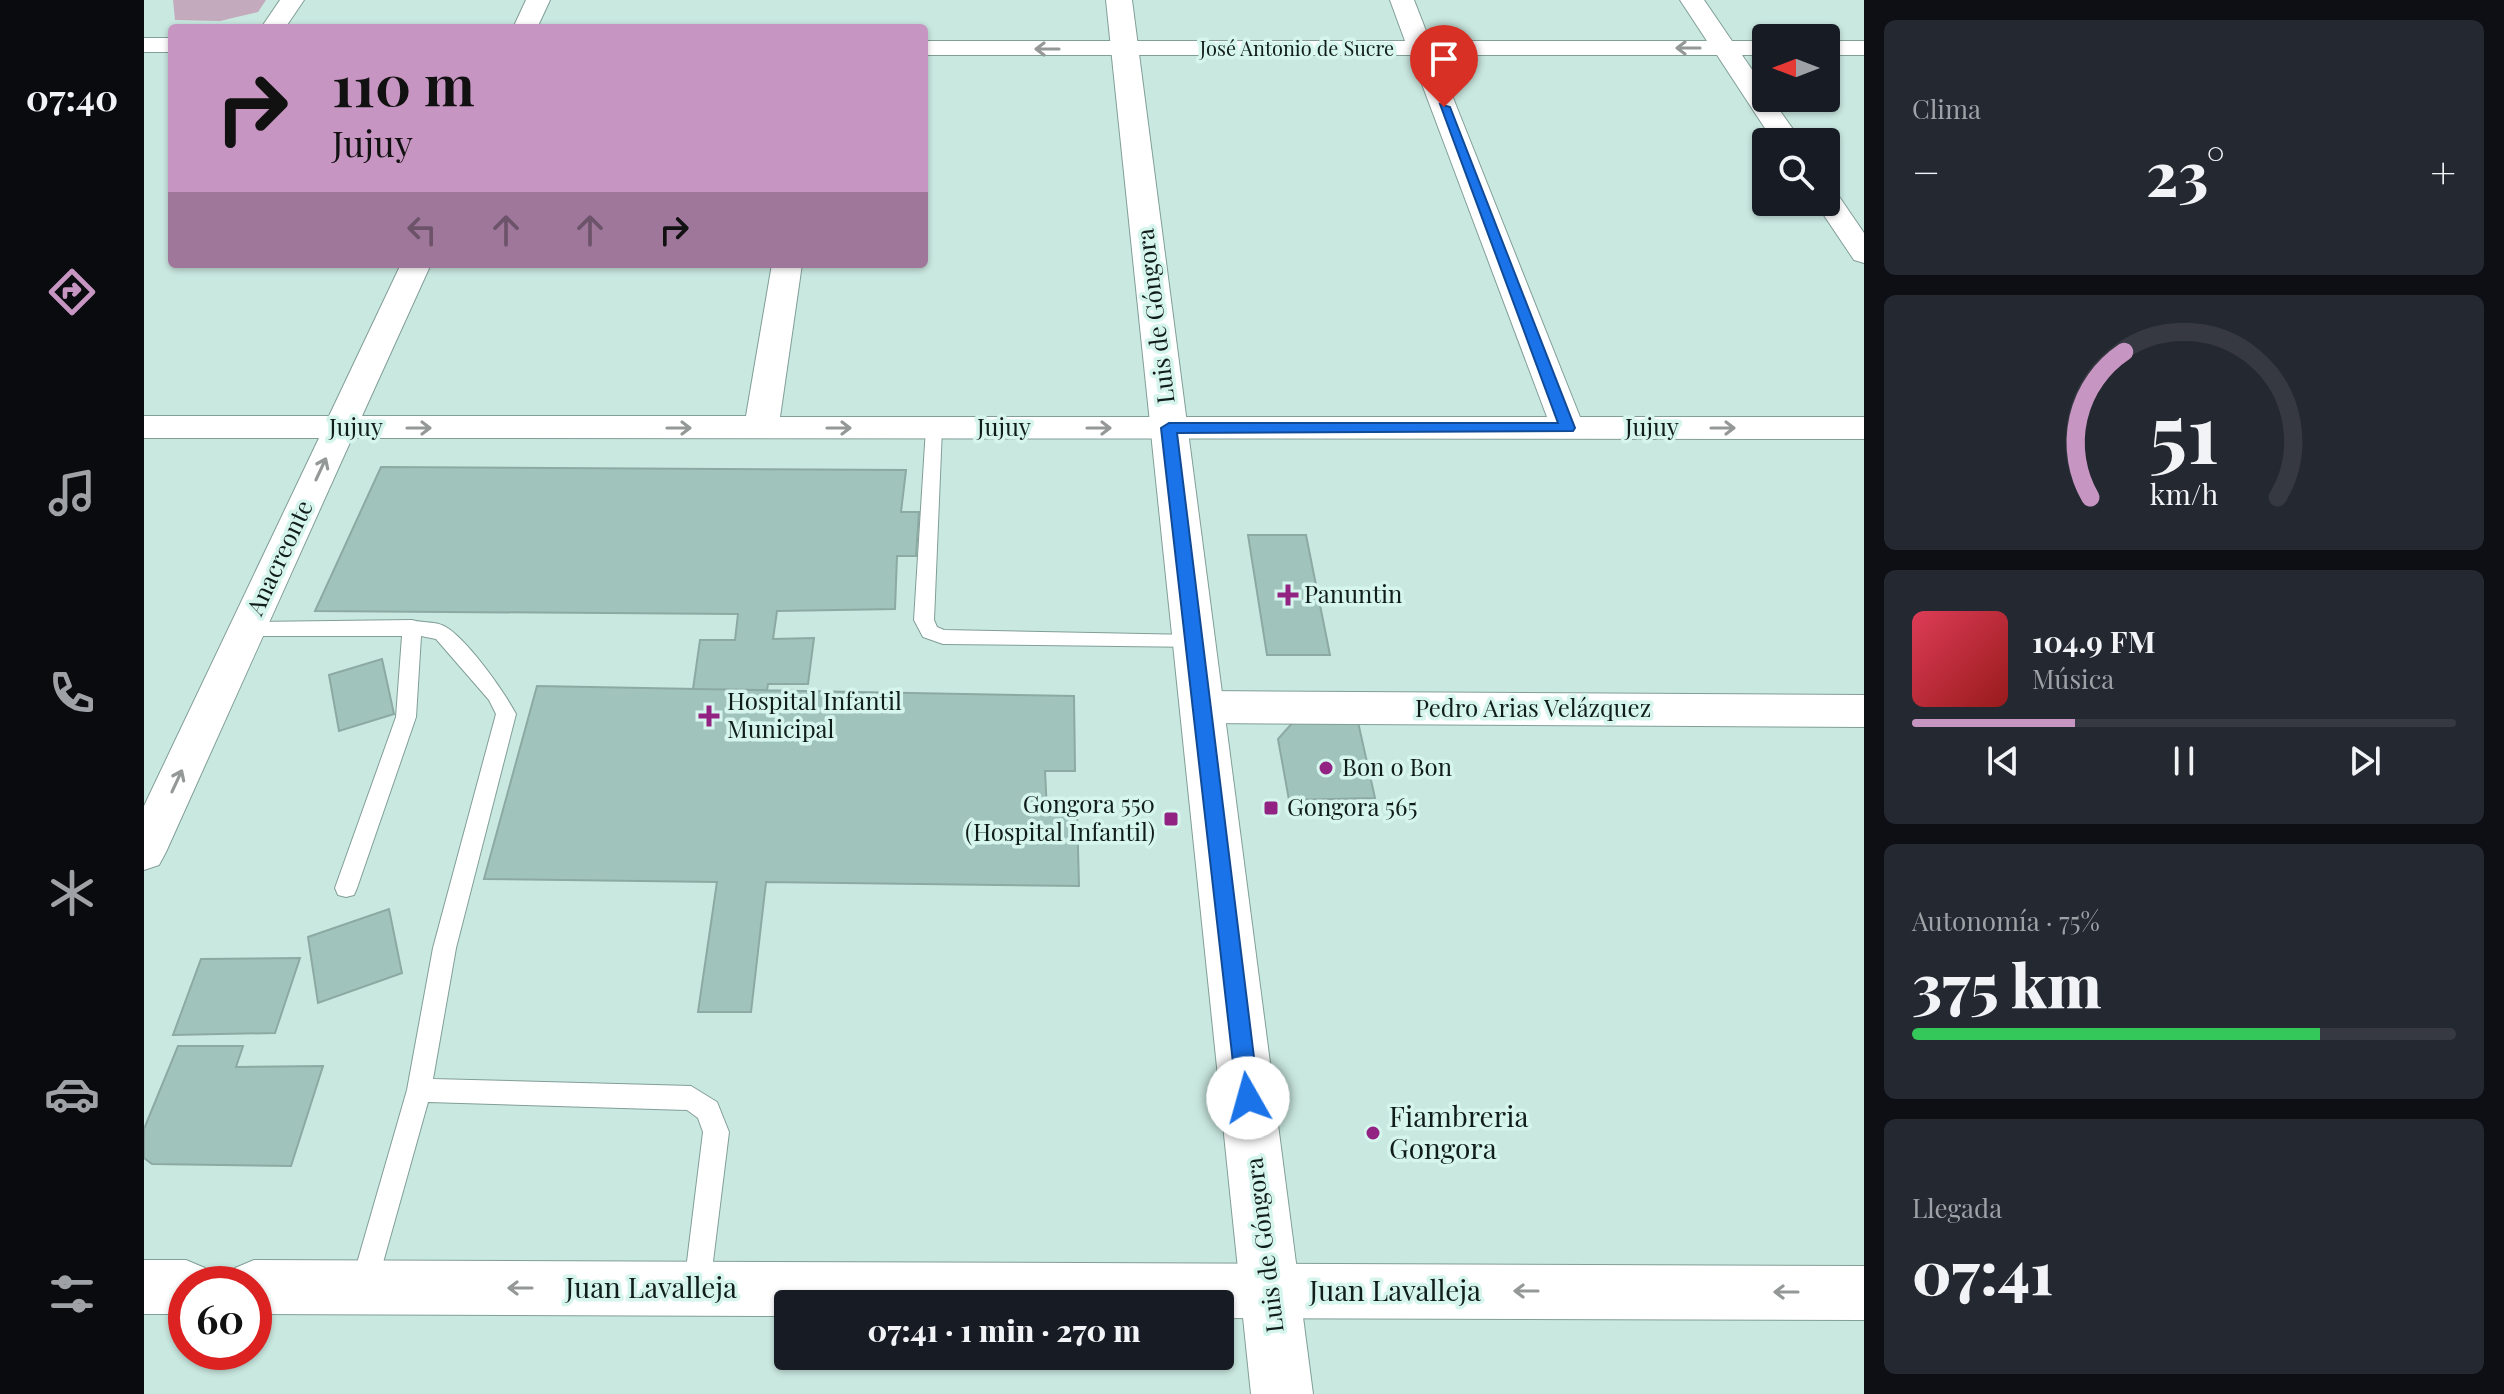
<!DOCTYPE html>
<html lang="es">
<head>
<meta charset="utf-8">
<style>
  :root { --surface:#171b24; --page:#242831; --text:#f1f3f6; --muted:#9ea1a6; --line:#363941; --accent:#c795c2 }
  body { margin:0; font-family:"Playfair Display",serif; background:var(--page); color:var(--text); height:100vh; display:flex; flex-direction:column; font-size:30px; white-space:nowrap }
  * { box-sizing:border-box; margin:0 }
  p { font-size:26px; color:var(--muted) }
  .icon { flex:none; width:44px; height:44px; fill:none; stroke:currentColor; stroke-width:2; stroke-linecap:round; stroke-linejoin:round }
  .map { position:relative; flex:1; overflow:hidden }
  .details { display:flex; flex-direction:column; gap:20px; padding:20px; background:#0d0f14; width:640px }
  .details>* { flex:none }
  .guide { position:absolute; left:24px; top:24px; width:760px; height:244px; border-radius:8px; box-shadow:0 2px 6px #0004; background:#c795c2; color:#111; overflow:hidden }
  .needle { width:52px; rotate:270deg }
  .tools { position:absolute; left:1608px; top:24px; display:grid; gap:16px }
  .tools a { display:grid; place-items:center; width:88px; height:88px; border-radius:8px; background:var(--surface); box-shadow:0 2px 6px #0004; font-size:40px }
  .speed { position:absolute; left:24px; top:1266px; display:flex; gap:16px; font-size:40px; font-weight:700; text-align:center }
  .speed>* { display:grid; place-content:center; width:104px; height:104px; border-radius:50%; background:var(--surface); box-shadow:0 2px 6px #0004; line-height:1 }
  .speed .limit { border:12px solid #d22; background:#fff; color:#111 }
  .pin { position:absolute; display:grid; place-items:center; width:68px; height:68px; color:#fff; margin:-82px -34px; border-radius:50% 50% 50% 0; rotate:-45deg; box-shadow:0 0 8px #0007 }
  .pin .icon { rotate:45deg }
  .me { position:absolute; width:88px; margin:-44px; rotate:353deg; stroke-linejoin:round; filter:drop-shadow(0 0 6px #0008) }
  .turn { display:flex; align-items:center; gap:28px; height:168px; padding:0 32px; font-size:36px }
  .turn .icon { width:104px; height:104px; stroke-width:2.5 }
  .turn b { display:block; font-size:56px; line-height:68px }
  .lanes { display:flex; align-items:center; height:76px; padding:0 32px; background:#0003; justify-content:center; gap:40px; direction:ltr }
  .lanes .off { opacity:.35 }
  .big { font-size:60px; font-weight:800; line-height:1.1 }
  .details .tile { flex:1; display:flex; flex-direction:column; justify-content:center; gap:12px; min-width:0; padding:0 28px; border-radius:12px; background:var(--page) }
  .details .dial { align-items:center; gap:0 }
  .dial svg { height:208px; overflow:visible; fill:none; stroke:var(--line); stroke-width:7; stroke-linecap:round; text-anchor:middle }
  .dial text { fill:var(--text); stroke:none }
  .song { display:flex; align-items:center; gap:24px }
  .cover { width:96px; height:96px; border-radius:12px; background:linear-gradient(135deg,hsl(350 70% 55%),hsl(0 70% 35%)) }
  .played { height:8px; border-radius:4px; background:linear-gradient(90deg,var(--accent) 30%,var(--line) 30%) }
  .keys { display:flex; justify-content:space-around; direction:ltr }
  .heat { display:flex; justify-content:space-between; align-items:center; font-size:44px; direction:ltr }
  .charge { height:12px; border-radius:6px; background:linear-gradient(90deg,#34c759 75%,var(--line) 0) }
  .trip { position:absolute; left:630px; top:1290px; width:460px; height:80px; border-radius:8px; background:var(--surface); box-shadow:0 2px 6px #0004; font-weight:800; line-height:80px; text-align:center }
  main { display:flex; flex:1; min-height:0 }
  .dock { display:flex; flex-direction:column; width:144px; justify-content:space-around; align-items:center; background:#090b0e; color:var(--muted) }
  .dock .icon { width:56px; height:56px }
  .dock .active { color:var(--accent) }
  .dock b { font-size:36px; color:var(--text) }
  .map>svg:first-child { display:block }
  .green { fill:#c3abbd }
  .building { fill:#a0c4bb; stroke:#8ca9a2; stroke-width:2 }
  .lines { fill:none; stroke-linecap:round; stroke-linejoin:round }
  .lane-casing { stroke:#819e97; stroke-width:2 }
  .street-casing { stroke:#819e97; stroke-width:2 }
  .primary-casing { stroke:#819e97; stroke-width:2 }
  .lane { fill:#fff; fill-rule:evenodd }
  .street { fill:#fff; fill-rule:evenodd }
  .primary { fill:#fff; fill-rule:evenodd }
  .oneway { stroke:#949998 }
  .route { fill:#1a73e8; stroke:#114b97; stroke-width:2 }
  .poi-dot { fill:#932383; stroke:#d6f5ed; stroke-width:3 }
  .labels { text-anchor:middle; stroke-width:7; stroke-linejoin:round; paint-order:stroke }
  .far-street-label { font-size:20px; fill:#111d1a; stroke:#d6f5ed }
  .street-label { font-size:24px; fill:#111d1a; stroke:#d6f5ed }
  .poi-label { font-size:24px; fill:#111d1a; stroke:#d6f5ed; text-anchor:start }
  .near-poi-label { font-size:28px; fill:#111d1a; stroke:#d6f5ed; text-anchor:start }
  .near-street-label { font-size:28px; fill:#111d1a; stroke:#d6f5ed }
</style>
</head>
<body>
<main>
<nav class="dock">
<b>07:40</b>
<svg class="icon active" aria-label="directions" viewBox="0 0 24 24"><path d="M12 3l9 9-9 9-9-9zM9 14v-3h6M13 9l2 2-2 2"/></svg>
<svg class="icon" aria-label="music" viewBox="0 0 24 24"><path d="M9 18V5l10-2v13"/><circle cx="6" cy="18" r="3"/><circle cx="16" cy="16" r="3"/></svg>
<svg class="icon" aria-label="phone" viewBox="0 0 24 24"><path d="M5 4h4l2 5-3 2q2 4 5 5l2-3 5 2v4C11 20 4 13 5 4z"/></svg>
<svg class="icon" aria-label="climate" viewBox="0 0 24 24"><path d="M12 3v18M4 7l16 10M4 17L20 7"/></svg>
<svg class="icon" aria-label="car" viewBox="0 0 24 24"><path d="M5 17H2v-5l4-1 3-4h7l3 4 3 1v5h-3M9 17h6M6 11h13"/><circle cx="7" cy="17" r="2"/><circle cx="17" cy="17" r="2"/></svg>
<svg class="icon" aria-label="filters" viewBox="0 0 24 24"><path d="M4 7h16M4 17h16"/><circle cx="9" cy="7" r="2"/><circle cx="15" cy="17" r="2"/></svg>
</nav>
<div class="map">
<svg width="1720" height="1394" viewBox="0 0 1720 1394">
  <rect width="100%" height="100%" fill="#c9e8e0"/>
  <path class="green" d="M29 0H122L114 12 76 21 31 20Z"/>
  <path class="building" d="M237 467 762 470 757 512H775L772 556H753L751 609 633 611 629 639 670 638 664 684H624L623 690 549 689 556 640H591L594 614 171 611Z
    M1104 535H1162L1186 655H1123Z
    M238 659 250 714 195 731 185 675Z
    M393 686 930 696 931 771H901L903 811 933 812 935 886 622 882 607 1012H554L573 882 340 879Z
    M1150 721 1214 722 1231 798 1145 800 1134 739Z
    M245 909 258 973 174 1003 164 937Z
    M156 958 131 1033 29 1035 57 959Z
    M34 1046H99L92 1067 179 1066 147 1166 8 1164 0 1158V1129Z"/>
  <g class="lines">
    <defs>
      <path id="lane" d="M790 423 798 428 790 620 793 627 800 630 1050 635 1060 642 1057 647 799 644 779 637 770 620 782 428Z
        M268 620C281 624 293 620 305 629 327 645 359 690 372 714L312 948 289 1079 547 1086 573 1102 585 1132 566 1286 563 1296 553 1299 543 1296 540 1286 559 1132 554 1118 543 1110 284 1102 233 1284 229 1293 220 1297 211 1293 207 1284 263 1090 289 948 352 714 345 700 292 639 277 636 272 717 213 888 210 895 202 897 194 895 191 888 252 717 258 636H103L93 629 103 622Z"/>
      <path id="street" d="M136 0H160L141 28H117Z
        M382 0H406L393 28H369Z
        M1246 0H1270L1286 41H1563L1536 0H1560L1588 41H1622V55H1598L1622 90V98H1627L1658 142H1630L1573 55H1292L1436 417H1720V439L208 438 22 852 15 865 0 870V806L175 438H0V416H185L257 264H287L218 416H602L628 264H658L636 417H1403L1267 55H780V41H1261Z
        M0 38H28V52H0Z
        M1682 41H1720V55H1682Z
        M1682 190 1692 192 1720 233V263L1710 260 1671 202H1682Z
        M1058 691 1720 695V727L1058 723 1044 718 1038 707 1044 696Z
        M0 1260H42L61 1268 68 1284H42V1314H0Z
        M110 1260 1720 1266V1320L1076 1318V1304H644V1316L110 1314V1284H84L91 1268Z"/>
      <path id="primary" d="M962 0H988L1169 1394H1107Z"/>
    </defs>
    <use href="#lane" class="lane-casing"/>
    <use href="#street" class="street-casing"/>
    <use href="#primary" class="primary-casing"/>
    <use href="#lane" class="lane"/>
    <use href="#street" class="street"/>
    <use href="#primary" class="primary"/>
  </g>
  <defs><path id="oneway-shaft" d="M-6 0H5M1.5-3L5.5 0L1.5 3" fill="none" stroke-width="1.6" stroke-linecap="round" stroke-linejoin="round" transform="scale(2)"/></defs>
  <g class="oneway">
    <use href="#oneway-shaft" transform="translate(1544 48) rotate(180)"/>
    <use href="#oneway-shaft" transform="translate(903 49) rotate(-180)"/>
    <use href="#oneway-shaft" transform="translate(275 428)"/>
    <use href="#oneway-shaft" transform="translate(535 428)"/>
    <use href="#oneway-shaft" transform="translate(695 428)"/>
    <use href="#oneway-shaft" transform="translate(955 428)"/>
    <use href="#oneway-shaft" transform="translate(1579 428)"/>
    <use href="#oneway-shaft" transform="translate(177 469) rotate(-65)"/>
    <use href="#oneway-shaft" transform="translate(33 781) rotate(-65)"/>
    <use href="#oneway-shaft" transform="translate(376 1288) rotate(-180)"/>
    <use href="#oneway-shaft" transform="translate(1382 1291) rotate(-180)"/>
    <use href="#oneway-shaft" transform="translate(1642 1292) rotate(-180)"/>
  </g>
  <path class="route" d="M1296 104 1306 107 1431 428 1429 431 1033 433 1115 1098 1112 1105 1104 1108 1096 1105 1093 1098 1017 428 1025 423H1414Z"/>
  <g class="poi-dot">
    <path d="M1140 583h8v8h8v8h-8v8h-8v-8h-8v-8h8z"/>
    <path d="M561 704h8v8h8v8h-8v8h-8v-8h-8v-8h8z"/>
    <circle cx="1182" cy="768" r="8"/>
    <rect x="1119" y="800" width="16" height="16" rx="4"/>
    <rect x="1019" y="811" width="16" height="16" rx="4"/>
    <circle cx="1229" cy="1133" r="8"/>
  </g>
  <g class="labels">
    <g class="far-street-label">
      <text x="1153" y="56">José Antonio de Sucre</text>
    </g>
    <g class="street-label">
      <text transform="translate(1012 316) rotate(-97)" y="8">Luis de Góngora</text>
      <text x="212" y="436">Jujuy</text>
      <text x="860" y="436">Jujuy</text>
      <text x="1508" y="436">Jujuy</text>
      <text transform="translate(136 558) rotate(-65)" y="8">Anacreonte</text>
      <text x="1389" y="717">Pedro Arias Velázquez</text>
      <text transform="translate(1121 1245) rotate(-97)" y="8">Luis de Góngora</text>
    </g>
    <g class="poi-label">
      <text x="1160" y="603">Panuntin</text>
      <text x="583" y="710">Hospital Infantil<tspan x="583" dy="28">Municipal</tspan></text>
      <text x="1198" y="776">Bon o Bon</text>
      <text x="1011" y="813" text-anchor="end">Gongora 550<tspan x="1011" dy="28">(Hospital Infantil)</tspan></text>
      <text x="1143" y="816">Gongora 565</text>
    </g>
    <g class="near-poi-label">
      <text x="1245" y="1127">Fiambreria<tspan x="1245" dy="32">Gongora</tspan></text>
    </g>
    <g class="near-street-label">
      <text x="507" y="1298">Juan Lavalleja</text>
      <text x="1251" y="1301">Juan Lavalleja</text>
    </g>
  </g>
</svg>
<div class="tools">
<a><svg class="needle" viewBox="-14 -14 28 28"><path d="M0-13l5 13h-10z" fill="#e53935"/><path d="M0 13l5-13h-10z" fill="#9ea1a6"/></svg></a>
<a><svg class="icon" aria-label="search" viewBox="0 0 24 24"><circle cx="10" cy="10" r="6"/><path d="M15 15l6 6"/></svg></a>
</div>
<div class="speed"><div class="limit">60</div></div>
<div class="pin" style="left:1300px;top:107px;background:#d93025"><svg class="icon" aria-label="arrive" viewBox="0 0 24 24"><path d="M6 21V4h12l-3 4 3 4H6"/></svg></div>
<svg class="me" style="left:1104px;top:1098px" viewBox="-20 -20 40 40"><circle r="19" fill="#fff"/><path d="M0-13L10 11 0 6-10 11z" fill="#1a73e8"/></svg>
<div class="trip">07:41 · 1 min · 270 m</div>
<div class="guide">
<div class="turn"><svg class="icon" aria-label="right" viewBox="0 0 24 24"><path d="M7 20v-9h11M14 6l5 5-5 5"/></svg><div><b>110 m</b>Jujuy</div></div>
<div class="lanes"><svg class="icon off" aria-label="left" viewBox="0 0 24 24"><path d="M17 20v-9H6M10 6l-5 5 5 5"/></svg><svg class="icon off" aria-label="ahead" viewBox="0 0 24 24"><path d="M12 20V5M6 11l6-6 6 6"/></svg><svg class="icon off" aria-label="ahead" viewBox="0 0 24 24"><path d="M12 20V5M6 11l6-6 6 6"/></svg><svg class="icon" aria-label="right" viewBox="0 0 24 24"><path d="M7 20v-9h11M14 6l5 5-5 5"/></svg></div>
</div>
</div>
<section class="details">
<div class="tile"><p>Clima</p>
<div class="heat"><a>−</a><b class="big">23°</b><a>+</a></div>
</div>
<div class="tile dial"><svg viewBox="0 0 100 80">
<path d="M14 69A42 42 0 1 1 86 69"/>
<path d="M14 69A42 42 0 0 1 27 13" stroke="#c795c2"/>
<text x="50" y="56" font-size="32" font-weight="700">51</text>
<text x="50" y="72" font-size="11">km/h</text>
</svg></div>
<div class="tile">
<div class="song"><i class="cover"></i><div><b>104.9 FM</b><p>Música</p></div></div>
<div class="played"></div>
<div class="keys"><svg class="icon" aria-label="previous" viewBox="0 0 24 24"><path d="M18 5L8 12l10 7zM5 5v14"/></svg><svg class="icon" aria-label="pause" viewBox="0 0 24 24"><path d="M8 5v14M16 5v14"/></svg><svg class="icon" aria-label="next" viewBox="0 0 24 24"><path d="M6 5l10 7-10 7zM19 5v14"/></svg></div>
</div>
<div class="tile"><p>Autonomía · 75%</p><b class="big">375 km</b><div class="charge"></div></div>
<div class="tile"><p>Llegada</p><b class="big">07:41</b></div>
</section>
</main>
</body>
</html>
